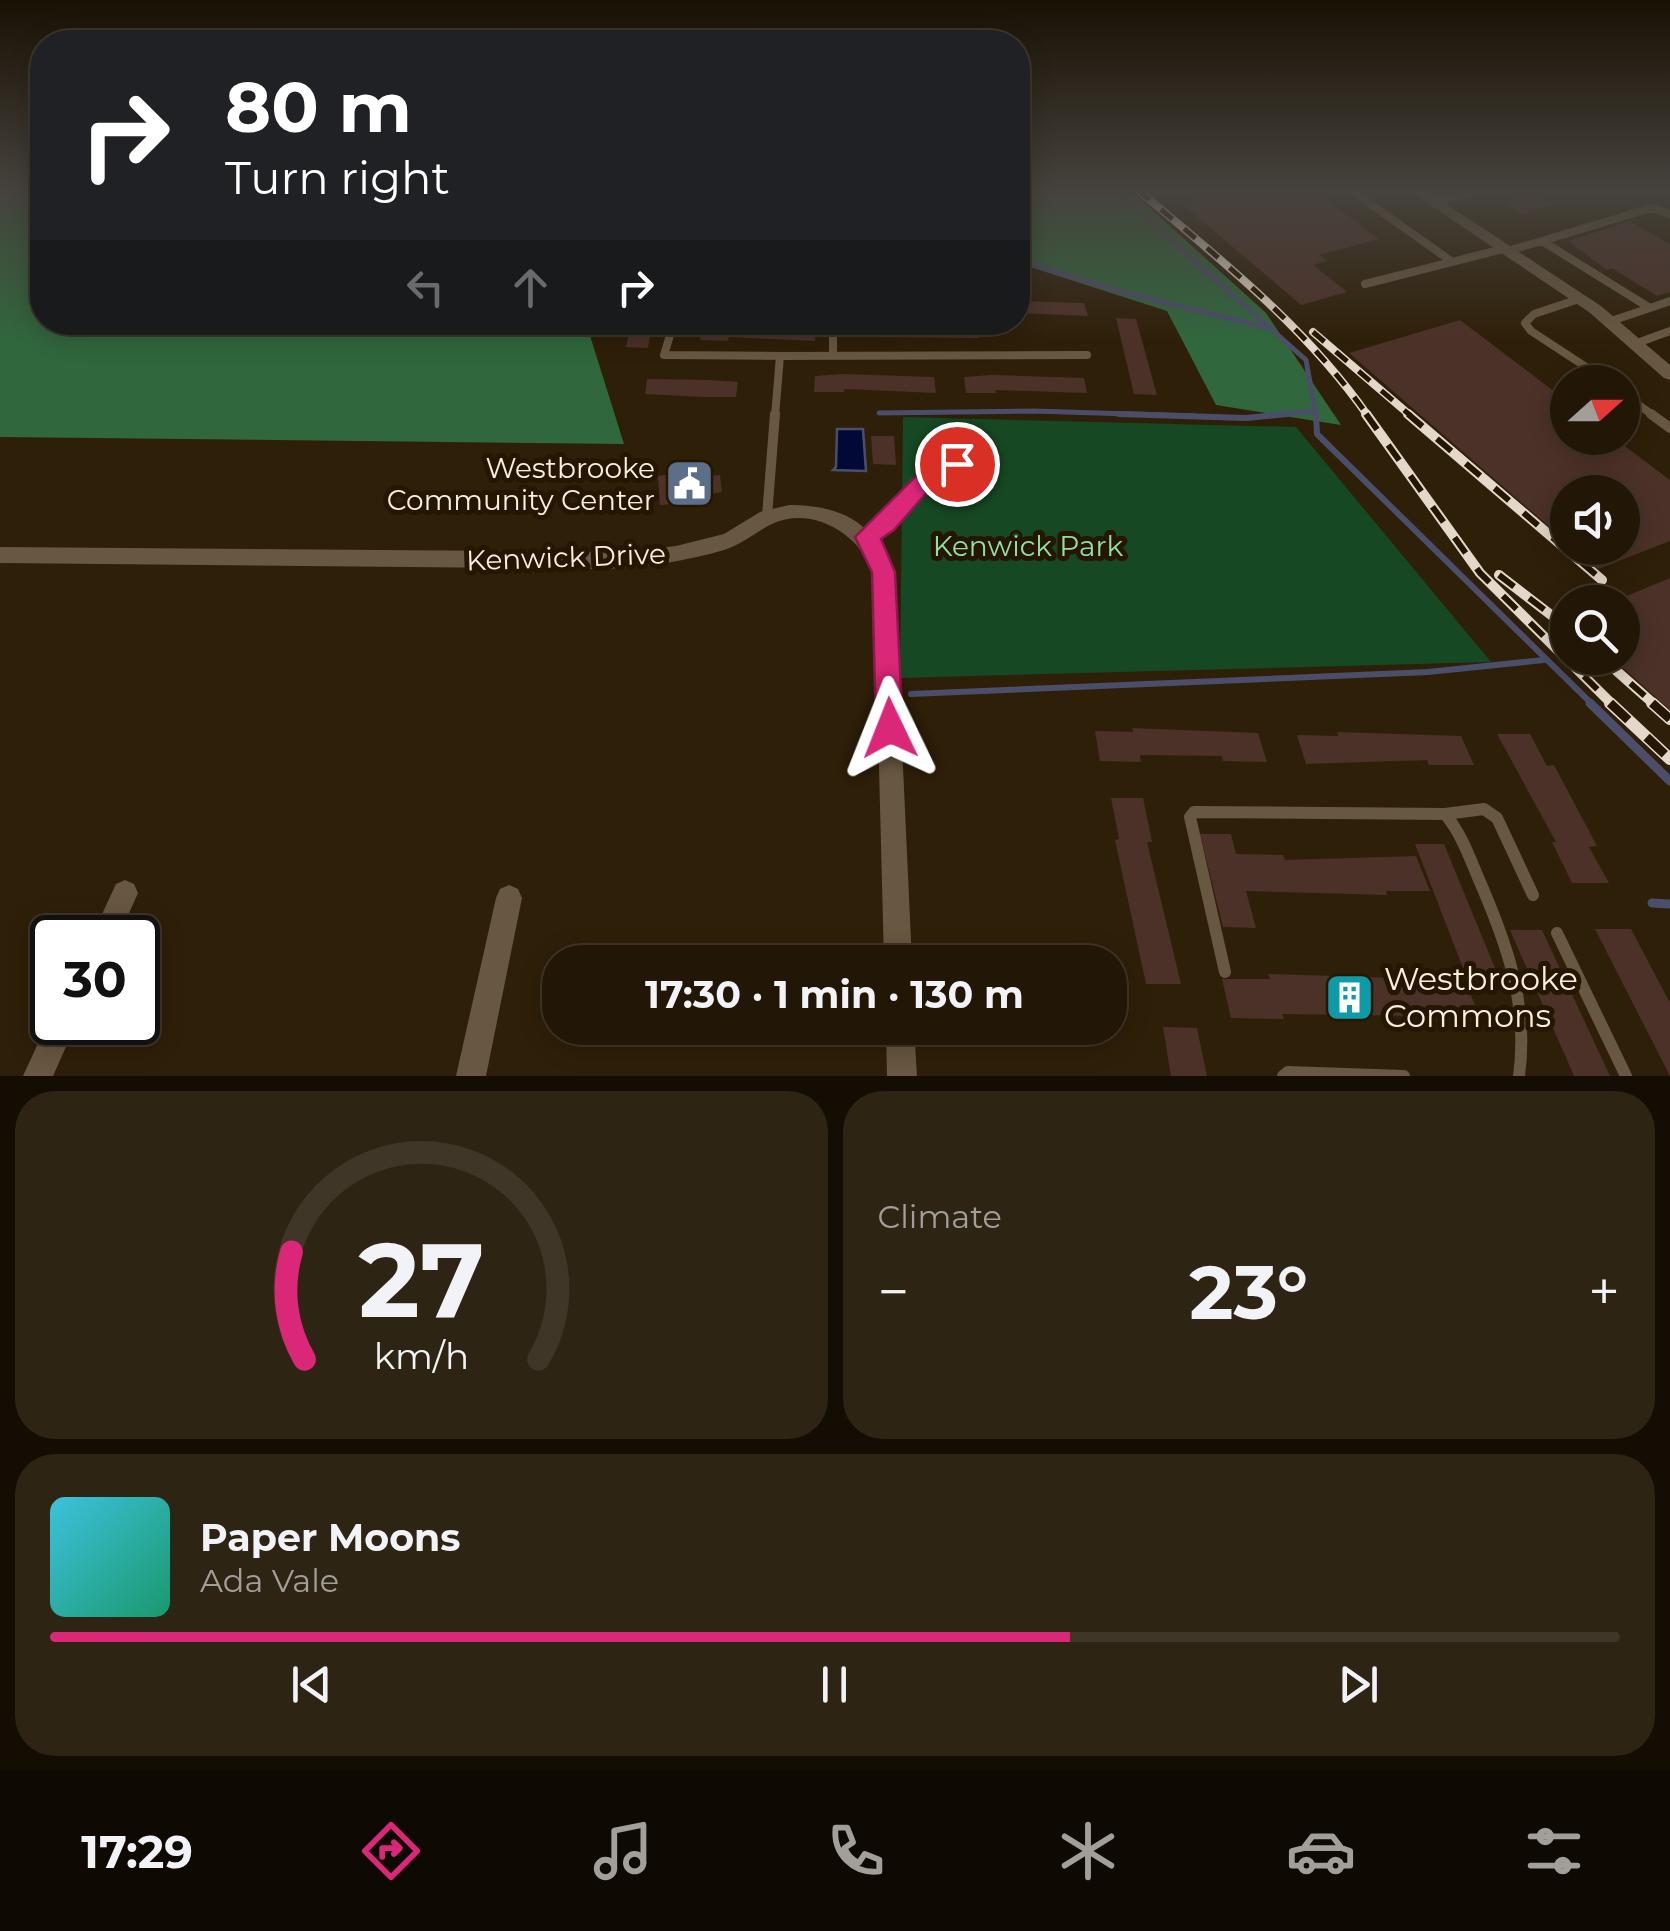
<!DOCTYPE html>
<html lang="en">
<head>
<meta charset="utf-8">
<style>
  :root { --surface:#221706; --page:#2e2414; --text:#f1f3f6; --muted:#a29f9b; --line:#3f3628; --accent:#db2777 }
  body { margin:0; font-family:Montserrat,sans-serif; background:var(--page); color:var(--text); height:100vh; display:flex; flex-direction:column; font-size:38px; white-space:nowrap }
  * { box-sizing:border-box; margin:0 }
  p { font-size:32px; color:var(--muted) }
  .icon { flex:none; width:55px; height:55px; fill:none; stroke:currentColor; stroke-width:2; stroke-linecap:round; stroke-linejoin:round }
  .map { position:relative; height:1076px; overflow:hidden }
  .details { display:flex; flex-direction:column; gap:15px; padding:15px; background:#130d03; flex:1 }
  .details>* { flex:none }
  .banner { position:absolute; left:30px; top:30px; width:1000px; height:305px; border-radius:40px; box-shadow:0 5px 25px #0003,0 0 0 2px var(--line); background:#202124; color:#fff; overflow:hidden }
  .needle { width:65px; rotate:69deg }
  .fabs { position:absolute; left:1550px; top:365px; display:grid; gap:20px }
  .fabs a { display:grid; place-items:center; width:90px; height:90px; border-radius:50%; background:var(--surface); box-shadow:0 5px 25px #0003,0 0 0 2px var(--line); font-size:50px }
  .speed { position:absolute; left:30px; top:915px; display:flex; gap:20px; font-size:50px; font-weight:700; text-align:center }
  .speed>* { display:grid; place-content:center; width:130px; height:130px; border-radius:50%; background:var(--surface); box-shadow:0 5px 25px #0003,0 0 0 2px var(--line); line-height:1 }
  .speed .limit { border:5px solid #111; border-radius:15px; background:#fff; color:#111 }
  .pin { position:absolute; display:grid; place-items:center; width:85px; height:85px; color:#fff; margin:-42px; border:5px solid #fff; border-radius:50%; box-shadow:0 2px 10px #0007 }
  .me { position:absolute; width:110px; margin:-55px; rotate:358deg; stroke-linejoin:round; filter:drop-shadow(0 0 8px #0008) }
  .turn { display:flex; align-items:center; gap:35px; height:210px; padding:0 30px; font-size:45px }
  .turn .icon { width:130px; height:130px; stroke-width:2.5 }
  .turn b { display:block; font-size:70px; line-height:85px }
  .lanes { display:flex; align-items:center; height:95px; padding:0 30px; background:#0003; justify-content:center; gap:50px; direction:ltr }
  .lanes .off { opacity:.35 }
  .big { font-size:75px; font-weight:700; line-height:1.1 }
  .details .tile { flex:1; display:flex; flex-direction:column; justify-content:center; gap:15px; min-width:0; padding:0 35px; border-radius:40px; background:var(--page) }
  .details .dial { align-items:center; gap:0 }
  .dial svg { height:260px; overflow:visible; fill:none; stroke:var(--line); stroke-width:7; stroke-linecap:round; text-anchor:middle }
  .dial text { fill:var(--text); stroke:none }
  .song { display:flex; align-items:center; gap:30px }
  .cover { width:120px; height:120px; border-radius:15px; background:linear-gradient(135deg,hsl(190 70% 55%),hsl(160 70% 35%)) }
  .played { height:10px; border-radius:5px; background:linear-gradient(90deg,var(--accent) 65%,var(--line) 65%) }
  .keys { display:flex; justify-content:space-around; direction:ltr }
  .heat { display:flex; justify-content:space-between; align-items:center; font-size:55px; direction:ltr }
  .details .tiles { flex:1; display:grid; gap:15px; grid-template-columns:1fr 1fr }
  .tile:last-child { grid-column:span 2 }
  .trip { position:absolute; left:542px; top:945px; width:585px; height:100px; border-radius:40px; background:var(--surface); box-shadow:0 5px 25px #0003,0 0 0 2px var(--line); font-weight:700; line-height:100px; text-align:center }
  .tab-bar { display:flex; height:160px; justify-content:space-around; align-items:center; background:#0e0902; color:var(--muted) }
  .tab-bar .icon { width:70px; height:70px }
  .tab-bar .active { color:var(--accent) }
  .tab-bar b { font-size:45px; color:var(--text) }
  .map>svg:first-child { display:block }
  .green { fill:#164823 }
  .forest { fill:#31673d }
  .water { fill:#010937; stroke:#4b4e6a; stroke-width:2.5 }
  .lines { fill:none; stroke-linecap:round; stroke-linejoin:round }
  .stream-far2 { stroke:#4b4e6a; stroke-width:5 }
  .stream-far1 { stroke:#4b4e6a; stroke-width:6 }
  .stream { stroke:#4b4e6a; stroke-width:9 }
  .building { fill:#4c3128 }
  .service-far2 { stroke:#685741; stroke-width:8 }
  .service-far1 { stroke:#685741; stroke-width:10 }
  .service { stroke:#685741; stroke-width:12 }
  .minor { fill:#685741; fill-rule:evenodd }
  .rail-far2-casing { stroke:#e3d8c9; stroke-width:8 }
  .rail-far1-casing { stroke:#e3d8c9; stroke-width:10 }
  .rail-casing { stroke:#e3d8c9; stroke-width:12 }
  .rail-far2 { stroke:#241601; stroke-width:5; stroke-dasharray:15; stroke-linecap:butt }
  .rail-far1 { stroke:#241601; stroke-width:6; stroke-dasharray:19; stroke-linecap:butt }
  .rail { stroke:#241601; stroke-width:9; stroke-dasharray:25; stroke-linecap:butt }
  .route { fill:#db2777; stroke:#8e194d; stroke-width:2.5 }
  .labels { text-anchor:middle; stroke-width:10; stroke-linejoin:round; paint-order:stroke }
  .poi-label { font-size:28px; fill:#f9eee0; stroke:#241601; text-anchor:end }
  .park-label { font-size:28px; fill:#91e09f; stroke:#241601 }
  .street-label { font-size:28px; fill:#f9eee0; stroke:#241601 }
  .near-poi-label { font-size:32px; fill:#f9eee0; stroke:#241601; text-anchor:start }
</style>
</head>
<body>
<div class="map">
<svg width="1670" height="1076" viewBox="0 0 1670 1076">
  <rect width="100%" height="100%" fill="#2e1f08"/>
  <path class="green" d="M903 417 1296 427 1491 662 900 678Z"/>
  <path class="forest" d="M0 190H42V322L586 323 624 444 0 437Z
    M1018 190H1130L1266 313 1341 425 1216 405 1167 311 1018 263Z"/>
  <path class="water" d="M837 429H863L866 471 833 470 836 467Z"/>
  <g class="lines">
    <path class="stream-far2" d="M1114 190 1306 360 1316 416
      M1018 260 1114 290 1269 328
      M879 413 1033 411 1195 416
      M1263 416 1315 411"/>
    <path class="stream-far1" d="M1119 414 1246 418 1287 414
      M1316 414 1317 434 1593 705
      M911 694 1428 672 1544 660"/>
    <path class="stream" d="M1590 703 1670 781
      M1652 903 1670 904"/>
  </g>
  <path class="building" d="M1227 190H1314L1379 239 1319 255 1327 261 1313 265 1347 292 1301 305 1180 202Z
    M1535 192 1555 204 1522 214 1502 202Z
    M1630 221 1670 244V292L1657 296 1612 268 1607 270 1568 241Z
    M1018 301 1084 303 1088 316 1018 313Z
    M1116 318 1136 319 1157 395 1134 394Z
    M1460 320 1568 402V438H1614L1670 480V541L1598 569 1573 548H1622V492H1568V543L1349 353Z
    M631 322H652L648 348 626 347Z
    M864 323 977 324 979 338 864 337Z
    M729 324 816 327 815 341 729 337 728 341 700 340 702 326Z
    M843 374 934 377 936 393 844 389V392H814L815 376Z
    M992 375 1084 378 1087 393 995 390 996 393H966L964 377Z
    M647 379 709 380 738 382 736 397H704L645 394Z
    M871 436H894L896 465 873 464Z
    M708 463 709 476 720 475 722 492 711 494V501L660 505 658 476 676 473 675 467Z
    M1670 578V710L1612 658H1622V602H1612Z
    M1132 728 1258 733 1267 762 1223 761 1222 756 1140 755 1141 762 1100 761 1095 731 1133 732Z
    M1337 732 1461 736 1474 765H1429L1427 760 1306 764 1297 735 1338 736Z
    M1497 734H1530L1547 766 1554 765 1597 846 1589 847 1609 883H1572L1552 842H1556Z
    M1111 798H1143L1152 842H1147L1181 984H1146L1115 840 1119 839Z
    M1200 834H1231L1236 854 1283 855 1285 860 1416 856 1430 891H1386L1387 895 1246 891 1256 928 1223 927Z
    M1415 844H1444L1497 973H1465Z
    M1595 929H1631L1670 1003V1076Z
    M1510 930H1542L1610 1076H1574Z
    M1268 974 1465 980 1482 1023 1428 1022 1424 1016 1282 1014 1284 1019 1231 1018 1222 979H1270Z
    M1163 1027 1197 1028 1207 1076H1171Z"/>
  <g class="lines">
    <path class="service-far2" d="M1351 190 1451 261
      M1434 203 1478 190
      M1542 241 1651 208 1670 214
      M1507 251 1542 241 1650 308 1611 321
      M1365 284 1503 249
      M1579 299 1534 314 1525 323 1531 331 1609 382
      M1650 308 1670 301
      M674 322 664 355 780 356
      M833 322V356
      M1637 343 1670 331
      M1622 393 1654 416
      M775 416 780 356 1087 355"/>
    <path class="service-far1" d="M1651 414 1670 428
      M767 516 775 414
      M867 537 886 524 922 484 957 464"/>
    <path class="service" d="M1445 814 1484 809 1497 818 1533 895
      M1557 933 1626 1076
      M1225 972 1190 817 1194 812 1445 814C1460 832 1468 853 1477 875 1506 941 1529 1003 1519 1076
      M1283 1076 1288 1072 1404 1076"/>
    <path class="minor" d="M1408 190H1425L1601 306 1670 365V380L1664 378 1589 312Z
      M789 505C842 505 874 523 894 572L912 962H884L874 572C859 535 813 505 772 524 755 532 743 544 724 550 686 561 648 567 608 569L0 563V547L622 552 676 546 724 534 760 512Z
      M125 880 134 884 138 893 118 938H91L116 884Z
      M509 885 518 889 522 898 486 1076H456L496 898 500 889Z
      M52 1013V1022H77L53 1076H23Z
      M886 1028H914L917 1076H887Z"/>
    <defs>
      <path id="rail-far2" d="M1138 190C1221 260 1305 326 1368 416
        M1313 332 1411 416"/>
      <path id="rail-far1" d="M1366 414 1480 573 1613 705
        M1408 414 1602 580
        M1499 575 1568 628
        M1602 658 1655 705"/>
      <path id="rail" d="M1610 703 1670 759
        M1652 703 1670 719"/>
    </defs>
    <use href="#rail-far2" class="rail-far2-casing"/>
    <use href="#rail-far1" class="rail-far1-casing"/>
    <use href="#rail" class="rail-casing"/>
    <use href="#rail-far2" class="rail-far2"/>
    <use href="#rail-far1" class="rail-far1"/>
    <use href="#rail" class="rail"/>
  </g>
  <linearGradient id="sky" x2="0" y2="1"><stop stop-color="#191104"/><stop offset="0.56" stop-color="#46423d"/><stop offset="1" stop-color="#46423d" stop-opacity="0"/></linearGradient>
  <rect width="1670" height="341" fill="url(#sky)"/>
  <path class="route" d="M957 457 967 464 964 470 930 489 894 530 881 539 895 572 903 728 899 737 890 741 880 737 876 728 872 572 855 537 914 478Z"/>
  <defs>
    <symbol id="civic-square" viewBox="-11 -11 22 22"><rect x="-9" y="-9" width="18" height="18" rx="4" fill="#5c6f8a" stroke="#241601"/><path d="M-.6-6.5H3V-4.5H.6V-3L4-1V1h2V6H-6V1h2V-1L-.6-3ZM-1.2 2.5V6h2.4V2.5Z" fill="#fff"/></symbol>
    <symbol id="building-square" viewBox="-11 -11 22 22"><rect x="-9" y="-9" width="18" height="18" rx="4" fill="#0f9aa8" stroke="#241601"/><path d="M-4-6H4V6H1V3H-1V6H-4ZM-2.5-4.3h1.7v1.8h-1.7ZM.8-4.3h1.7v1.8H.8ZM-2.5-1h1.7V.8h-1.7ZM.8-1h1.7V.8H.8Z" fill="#fff"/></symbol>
  </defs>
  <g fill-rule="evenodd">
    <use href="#civic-square" x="662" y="456" width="55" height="55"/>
    <use href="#building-square" x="1322" y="970" width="55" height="55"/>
  </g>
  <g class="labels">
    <g class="poi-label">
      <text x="655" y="478">Westbrooke<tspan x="655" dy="32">Community Center</tspan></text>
    </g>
    <g class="park-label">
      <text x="1028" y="556">Kenwick Park</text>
    </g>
    <g class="street-label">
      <text transform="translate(566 557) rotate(-2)" y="10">Kenwick Drive</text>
    </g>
    <g class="near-poi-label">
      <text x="1384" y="990">Westbrooke<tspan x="1384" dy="37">Commons</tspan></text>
    </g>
  </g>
</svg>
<div class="fabs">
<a><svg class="needle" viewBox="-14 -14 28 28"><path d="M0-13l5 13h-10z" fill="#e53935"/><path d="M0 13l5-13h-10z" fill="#a29f9b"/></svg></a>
<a><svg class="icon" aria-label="sound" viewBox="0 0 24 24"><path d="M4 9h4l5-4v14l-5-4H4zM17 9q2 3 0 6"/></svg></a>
<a><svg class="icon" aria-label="search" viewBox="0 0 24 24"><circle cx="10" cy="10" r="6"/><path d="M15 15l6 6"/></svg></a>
</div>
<div class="speed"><div class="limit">30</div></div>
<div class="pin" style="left:957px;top:464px;background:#d93025"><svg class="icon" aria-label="arrive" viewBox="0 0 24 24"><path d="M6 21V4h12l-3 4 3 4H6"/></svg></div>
<svg class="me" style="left:890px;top:728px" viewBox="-20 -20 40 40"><path d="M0-17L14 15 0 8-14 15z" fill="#db2777" stroke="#fff" stroke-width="4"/></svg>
<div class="trip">17:30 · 1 min · 130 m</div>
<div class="banner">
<div class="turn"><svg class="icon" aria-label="right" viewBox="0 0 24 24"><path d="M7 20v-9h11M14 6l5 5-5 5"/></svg><div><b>80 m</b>Turn right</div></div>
<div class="lanes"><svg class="icon off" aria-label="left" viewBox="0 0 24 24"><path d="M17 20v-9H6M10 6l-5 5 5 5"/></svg><svg class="icon off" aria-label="ahead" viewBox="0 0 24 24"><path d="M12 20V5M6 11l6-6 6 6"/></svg><svg class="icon" aria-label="right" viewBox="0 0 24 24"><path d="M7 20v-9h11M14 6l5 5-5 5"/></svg></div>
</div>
</div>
<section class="details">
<div class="tiles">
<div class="tile dial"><svg viewBox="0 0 100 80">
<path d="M14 69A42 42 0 1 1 86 69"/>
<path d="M14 69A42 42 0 0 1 10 36" stroke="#db2777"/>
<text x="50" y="56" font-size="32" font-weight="700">27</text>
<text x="50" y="72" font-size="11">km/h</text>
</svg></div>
<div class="tile"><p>Climate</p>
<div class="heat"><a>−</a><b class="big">23°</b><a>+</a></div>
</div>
<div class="tile">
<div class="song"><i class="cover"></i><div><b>Paper Moons</b><p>Ada Vale</p></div></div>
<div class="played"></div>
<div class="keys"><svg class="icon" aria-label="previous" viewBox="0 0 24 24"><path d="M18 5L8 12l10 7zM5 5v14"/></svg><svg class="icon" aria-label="pause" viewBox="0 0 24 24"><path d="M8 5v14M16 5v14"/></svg><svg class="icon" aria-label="next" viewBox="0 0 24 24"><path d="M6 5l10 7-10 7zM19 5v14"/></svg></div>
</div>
</div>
</section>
<nav class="tab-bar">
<b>17:29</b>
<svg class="icon active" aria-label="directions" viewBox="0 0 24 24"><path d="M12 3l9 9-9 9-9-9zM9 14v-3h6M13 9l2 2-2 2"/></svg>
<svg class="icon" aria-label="music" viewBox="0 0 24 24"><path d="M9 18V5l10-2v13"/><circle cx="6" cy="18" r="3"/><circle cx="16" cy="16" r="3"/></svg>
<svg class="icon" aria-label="phone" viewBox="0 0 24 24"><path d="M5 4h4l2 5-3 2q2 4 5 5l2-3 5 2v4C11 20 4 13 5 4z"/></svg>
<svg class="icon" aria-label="climate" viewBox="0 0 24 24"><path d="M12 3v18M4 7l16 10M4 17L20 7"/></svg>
<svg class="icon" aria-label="car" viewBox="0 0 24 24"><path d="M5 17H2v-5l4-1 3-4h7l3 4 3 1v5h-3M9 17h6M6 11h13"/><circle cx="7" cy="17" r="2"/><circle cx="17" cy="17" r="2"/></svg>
<svg class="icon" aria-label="filters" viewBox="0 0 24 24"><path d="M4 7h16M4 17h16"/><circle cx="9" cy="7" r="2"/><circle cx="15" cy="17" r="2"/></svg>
</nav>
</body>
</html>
